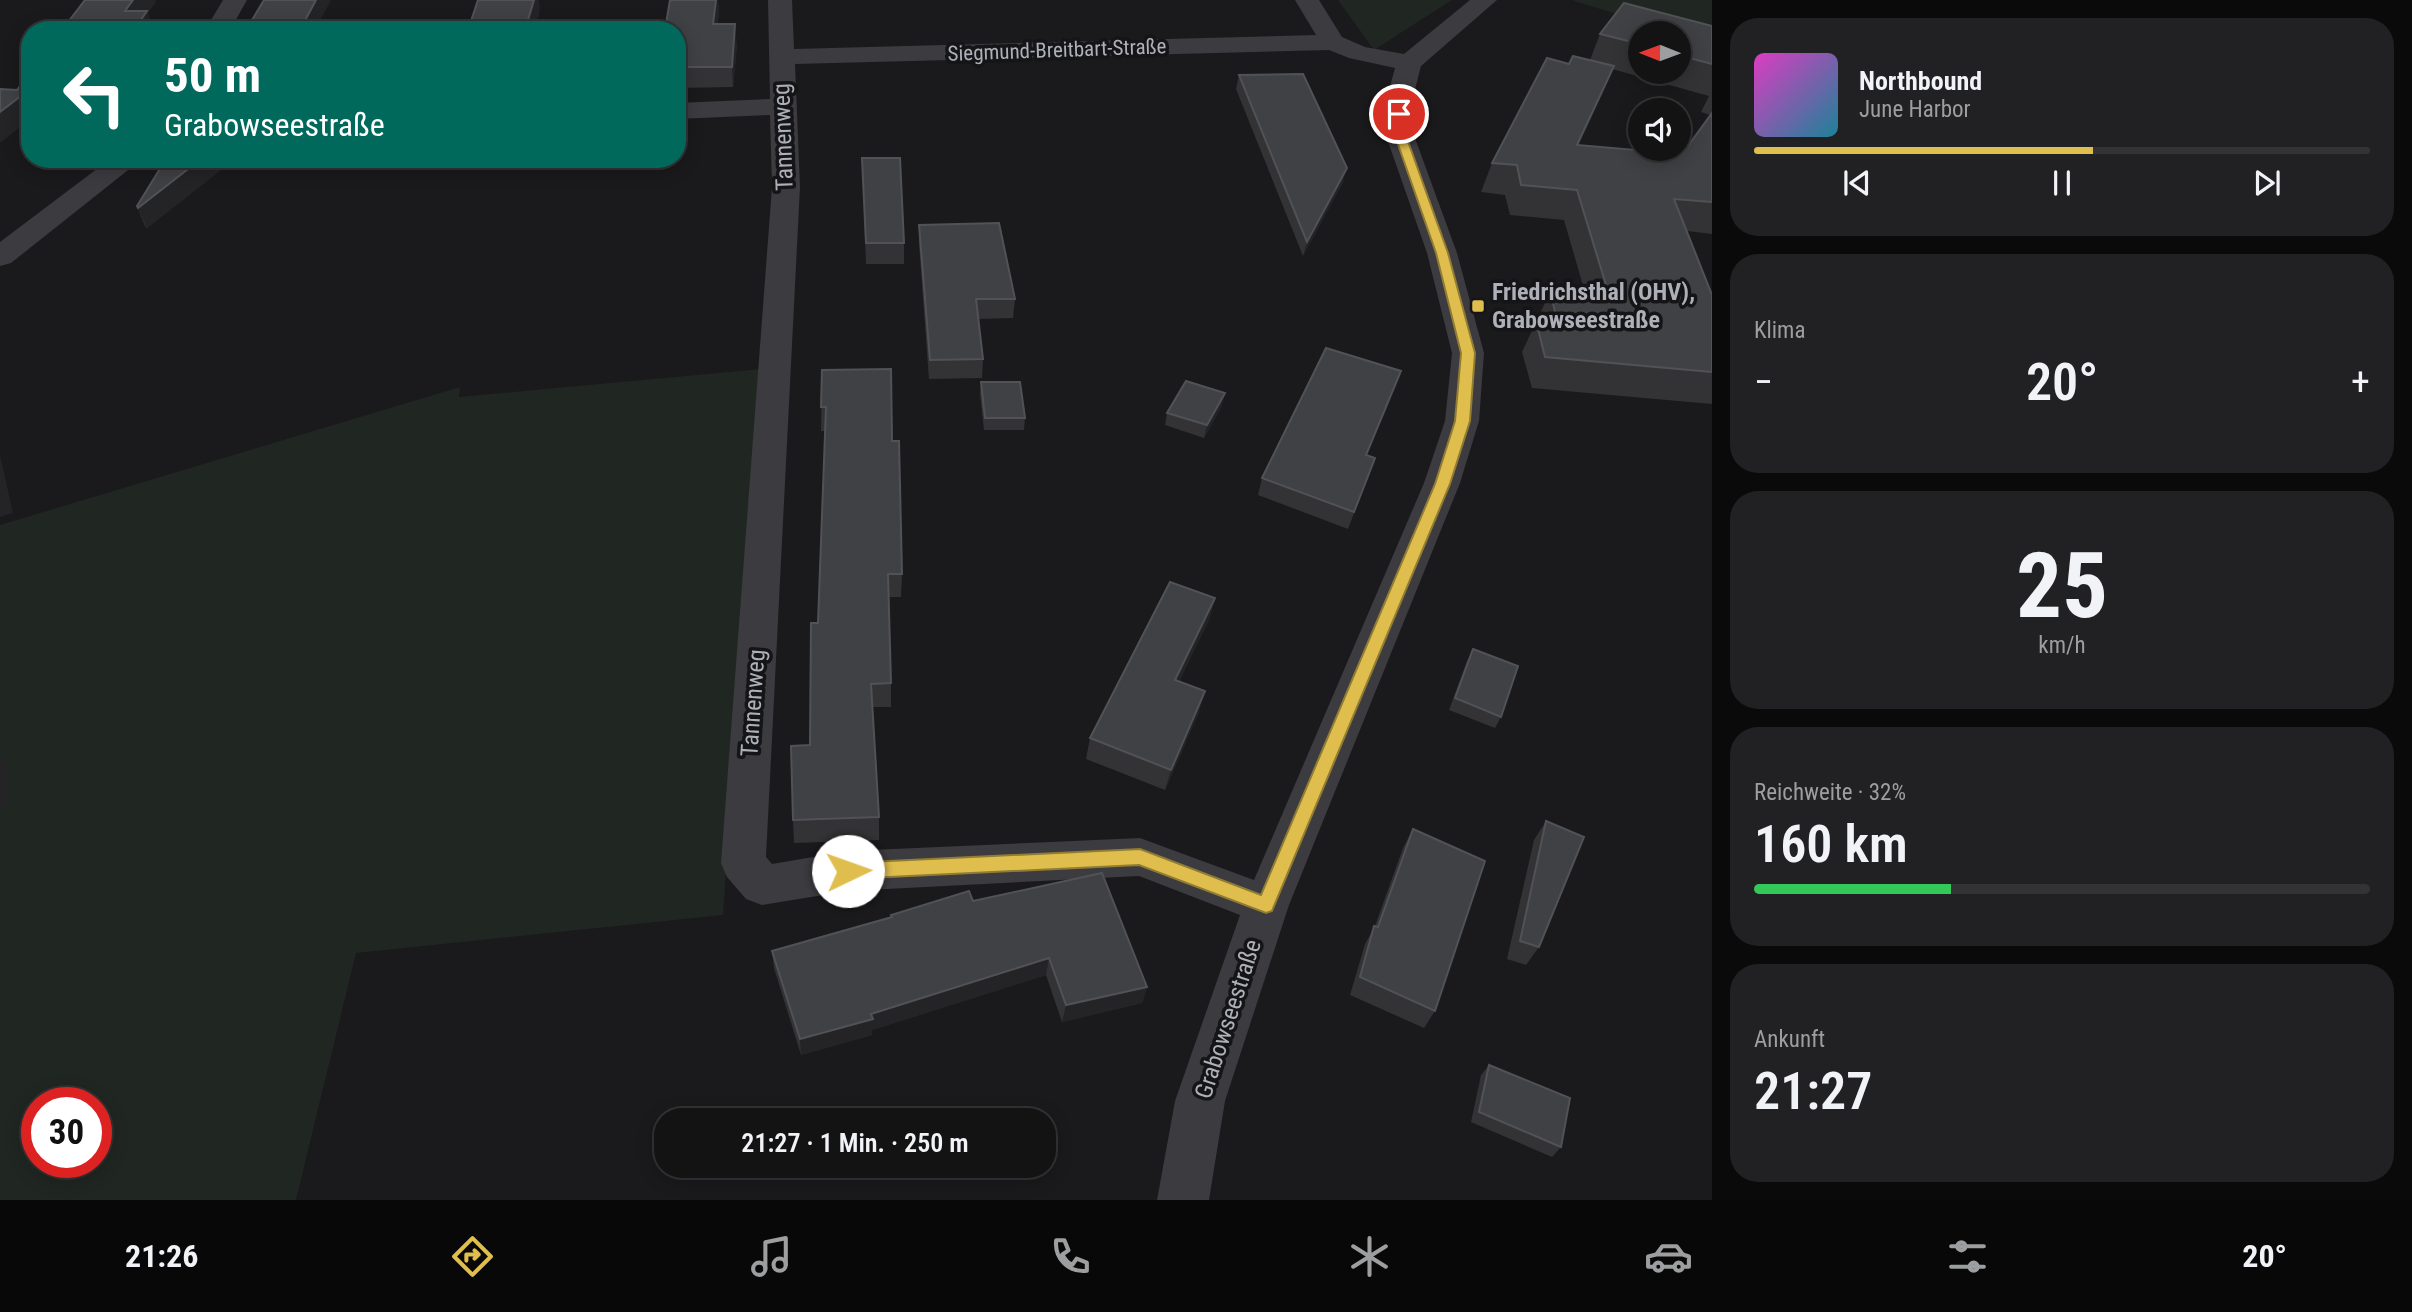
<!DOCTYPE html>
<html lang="de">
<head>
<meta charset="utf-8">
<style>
  :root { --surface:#141314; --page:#212022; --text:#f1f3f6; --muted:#9d9ea0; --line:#333234; --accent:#dfbe4e }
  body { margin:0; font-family:"Roboto Condensed",sans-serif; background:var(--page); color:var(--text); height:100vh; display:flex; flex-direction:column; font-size:26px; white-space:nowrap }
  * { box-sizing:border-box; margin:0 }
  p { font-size:23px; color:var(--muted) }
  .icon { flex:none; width:38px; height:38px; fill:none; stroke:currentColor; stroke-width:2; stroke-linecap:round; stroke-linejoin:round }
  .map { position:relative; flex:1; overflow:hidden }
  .details { display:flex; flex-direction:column; gap:18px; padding:18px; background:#0b0a0b; width:700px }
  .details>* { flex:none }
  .top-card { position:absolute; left:21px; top:21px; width:665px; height:147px; border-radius:28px; box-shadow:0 4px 18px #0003,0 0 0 2px var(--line); background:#00695c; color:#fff; overflow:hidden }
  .needle { width:46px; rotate:271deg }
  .fabs { position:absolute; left:1628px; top:21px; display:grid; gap:14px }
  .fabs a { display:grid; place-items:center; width:63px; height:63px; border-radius:50%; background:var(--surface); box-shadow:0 4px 18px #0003,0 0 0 2px var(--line); font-size:35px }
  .speed { position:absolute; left:21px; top:1087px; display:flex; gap:14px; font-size:35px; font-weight:700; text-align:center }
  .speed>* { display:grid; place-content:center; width:91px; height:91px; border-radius:50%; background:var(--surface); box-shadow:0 4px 18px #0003,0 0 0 2px var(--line); line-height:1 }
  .speed .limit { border:10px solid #d22; background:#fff; color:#111 }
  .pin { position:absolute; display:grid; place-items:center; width:60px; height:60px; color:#fff; margin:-30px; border:4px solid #fff; border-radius:50%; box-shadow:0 2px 7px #0007 }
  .me { position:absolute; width:77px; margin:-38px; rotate:87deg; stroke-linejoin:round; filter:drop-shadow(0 0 5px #0008) }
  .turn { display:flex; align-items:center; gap:24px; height:147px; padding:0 28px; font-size:32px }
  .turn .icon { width:91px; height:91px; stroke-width:2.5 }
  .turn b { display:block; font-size:49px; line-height:60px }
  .big { font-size:52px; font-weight:600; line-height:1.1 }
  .details .tile { flex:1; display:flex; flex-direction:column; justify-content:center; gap:10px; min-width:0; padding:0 24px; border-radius:28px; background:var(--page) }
  .details .dial { align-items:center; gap:0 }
  .dial b { font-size:91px; line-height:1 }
  .song { display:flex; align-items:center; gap:21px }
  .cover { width:84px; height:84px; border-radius:10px; background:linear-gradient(135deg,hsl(310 70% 55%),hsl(190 70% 35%)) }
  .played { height:7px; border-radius:4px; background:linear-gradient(90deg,var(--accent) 55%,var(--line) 55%) }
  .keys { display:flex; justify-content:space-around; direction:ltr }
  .heat { display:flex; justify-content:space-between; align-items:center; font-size:38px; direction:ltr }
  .charge { height:10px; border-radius:5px; background:linear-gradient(90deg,#34c759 32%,var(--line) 0) }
  .trip { position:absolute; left:654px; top:1108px; width:402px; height:70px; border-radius:28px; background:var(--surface); box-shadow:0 4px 18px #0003,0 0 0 2px var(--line); font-weight:600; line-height:70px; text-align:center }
  .menu { display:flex; height:112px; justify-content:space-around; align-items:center; background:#080808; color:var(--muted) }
  .menu .icon { width:49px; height:49px }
  .menu .on { color:var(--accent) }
  .menu b { font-size:32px; color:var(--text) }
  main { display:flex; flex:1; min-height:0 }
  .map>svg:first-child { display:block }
  .green { fill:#202621; fill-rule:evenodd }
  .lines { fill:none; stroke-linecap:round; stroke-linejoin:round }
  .minor { fill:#3b3b40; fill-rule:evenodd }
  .wall { fill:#333336; fill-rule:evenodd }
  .shaded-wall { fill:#242325 }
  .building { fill:#404144; stroke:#515256; stroke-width:2 }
  .route { fill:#dfbe4e; stroke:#917c33; stroke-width:2 }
  .poi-dot { fill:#dfbe4e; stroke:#151416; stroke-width:2.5 }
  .labels { text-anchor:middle; stroke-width:7; stroke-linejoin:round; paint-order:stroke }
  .far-street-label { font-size:21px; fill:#adb0b9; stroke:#151416 }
  .street-label { font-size:24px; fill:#adb0b9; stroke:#151416 }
  .poi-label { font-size:24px; font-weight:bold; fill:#adb0b9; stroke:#151416; text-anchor:start }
</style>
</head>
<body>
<main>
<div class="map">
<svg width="1712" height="1200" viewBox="0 0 1712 1200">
  <rect width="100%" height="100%" fill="#1a191b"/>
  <path class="green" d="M1338 0H1452L1374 50Z
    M1573 0H1712V43L1577 2Z
    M761 369 723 915 356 953 296 1200H0V525L460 387 459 397ZM37 1102H96V1162H37Z"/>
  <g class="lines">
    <path class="minor" d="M223 0H247L230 30H205Z
      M768 0H792L794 49 1316 35 1295 0H1319L1342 37 1365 47 1404 54 1470 0H1497L1421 66 1413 97 1412 130 1457 253 1484 353 1479 421 1460 483 1289 905 1225 1101 1209 1200H1157L1175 1101 1240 915 1139 876 848 891 762 905 746 899 727 877 721 863 772 187 770 115 677 119V103L770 99ZM1329 50 1349 58 1395 68 1387 97 1384 130 1427 253 1452 353 1445 421 1424 483 1254 880 1140 838 848 851 772 864 766 857 800 187 795 64Z
      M110 159H142L11 263 0 266V242Z"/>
  </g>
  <path class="wall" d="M670 0H718L719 14 717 24 737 44 733 87 677 88V30Z
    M1712 26V234L1687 231 1712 295V404L1532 388 1522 352 1550 292 1586 296 1564 220 1510 215 1505 195 1481 192 1492 163 1569 64 1590 60 1600 34ZM1640 33H1678V72H1640ZM1612 69 1709 96 1701 112 1710 115 1682 154 1578 145Z
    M30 73V119L17 90Z
    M1239 75 1343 182 1303 256 1236 89Z
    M862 158 904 243V264H866Z
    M166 159H235L232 165H227L147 228 145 226 137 206Z
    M919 225 1015 299 1013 318 978 319 983 359 982 378 929 379 919 244Z
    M822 370 892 441 902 574 901 597H889L891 683V707H872L879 817V840L794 843 793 820 810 745 818 623 825 431H821Z
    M1401 371 1366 455 1375 458 1348 529 1258 495 1262 478Z
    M981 382 1025 418 1024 430H984L980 394Z
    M1222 406 1204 438 1165 425 1167 413Z
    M1215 598 1209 620 1179 681 1199 712 1165 790 1086 759 1090 738Z
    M1473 649 1501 717 1495 728 1449 710 1467 661Z
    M1546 821 1539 947 1526 965 1507 959 1534 840Z
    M1413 829 1435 1011 1424 1028 1350 995 1365 944 1375 926 1403 848Z
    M973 901 1147 987 1142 1003 1062 1022 1046 975 872 1030V1035L801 1055 774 968 772 951 891 917V915Z
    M1489 1065 1561 1147 1552 1157 1471 1122 1481 1075Z"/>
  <path class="shaded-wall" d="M133 0H155L156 2 148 13 154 30H132L125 11Z
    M316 0H331L315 30H300Z
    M534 0H539L540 11 535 30H525Z
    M716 0H718L719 14 714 45 713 24Z
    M735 24 737 44 733 87 732 67Z
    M1614 66 1602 95 1565 175 1577 145Z
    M26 92 30 101V119L0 143V112Z
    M201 159H225L227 165 147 228 138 208Z
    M1347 168 1343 182 1303 256 1307 242Z
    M1225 393 1222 406 1204 438 1207 425Z
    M0 455 13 513 0 517Z
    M1215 598 1209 620 1170 701 1175 680Z
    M1205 691 1199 712 1165 790 1171 770Z
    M0 755 9 769 10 805 0 809Z
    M1049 958 1046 975 872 1030V1035L801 1055 800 1039 871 1014Z
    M1147 987 1142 1003 1062 1022 1066 1005Z"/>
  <path class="building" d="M85 0H133L125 11H147L134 30H62Z
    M264 0H316L300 30H246Z
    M478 0H534L525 30H468Z
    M670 0H716L713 24H735L732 67H677V30H665Z
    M1624 3 1712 26V64L1678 55V33H1640V44L1600 34Z
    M1573 56 1614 66 1577 145 1682 154 1712 113V202L1674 199 1712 295V372L1545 357 1536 321 1558 323 1550 292 1610 298 1577 190 1521 185 1517 165 1492 163 1547 58 1569 64Z
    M30 73V92H26L0 112V89L17 90Z
    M1303 74 1347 168 1307 242 1239 75Z
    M862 158H900L904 243H866Z
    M166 159H201L138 208 137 206Z
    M999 223 1015 299H976L983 359 930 360 919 225Z
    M1326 348 1401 371 1366 455 1375 458 1354 512 1262 478Z
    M891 369 892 441H899L902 574H888L891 683 871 684 879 817 793 820 791 746 810 745 811 623H818L826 407H821L822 370Z
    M1186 381 1225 393 1207 425 1167 413Z
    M981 382H1020L1025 418H985Z
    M1170 582 1215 598 1175 680 1205 691 1171 770 1090 738Z
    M1473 649 1518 666 1501 717 1455 698Z
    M1546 821 1584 837 1539 947 1520 941Z
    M1413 829 1485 861 1435 1011 1360 977 1374 926 1378 927Z
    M1102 873 1147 987 1066 1005 1049 958 871 1014 873 1019 800 1039 772 951 892 917 891 915 969 891 973 901Z
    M1489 1065 1570 1098 1561 1147 1479 1112Z"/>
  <path class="route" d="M1395 111 1405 114 1404 130 1448 253 1475 353 1470 421 1450 484 1272 911 1266 913 1139 865 848 879 841 877 839 871 841 865 848 863 1140 849 1261 895 1435 484 1455 421 1461 353 1436 253 1393 130Z"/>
  <rect class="poi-dot" x="1471" y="299" width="14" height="14" rx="3.5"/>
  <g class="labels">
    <g class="far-street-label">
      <text transform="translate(1057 50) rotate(-2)" y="7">Siegmund-Breitbart-Straße</text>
    </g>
    <g class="street-label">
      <text transform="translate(783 137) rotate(-92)" y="8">Tannenweg</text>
      <text transform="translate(753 703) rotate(-86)" y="8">Tannenweg</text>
      <text transform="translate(1228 1019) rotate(-72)" y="8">Grabowseestraße</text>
    </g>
    <g class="poi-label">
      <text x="1492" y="300">Friedrichsthal (OHV),<tspan x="1492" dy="28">Grabowseestraße</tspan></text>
    </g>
  </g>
</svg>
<div class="fabs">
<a><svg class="needle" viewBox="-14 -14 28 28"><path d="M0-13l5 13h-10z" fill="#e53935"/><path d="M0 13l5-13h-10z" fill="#9d9ea0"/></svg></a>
<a><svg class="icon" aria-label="sound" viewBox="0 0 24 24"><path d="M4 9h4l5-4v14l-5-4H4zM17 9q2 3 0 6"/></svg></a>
</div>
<div class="speed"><div class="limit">30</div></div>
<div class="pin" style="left:1399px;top:114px;background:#d93025"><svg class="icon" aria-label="arrive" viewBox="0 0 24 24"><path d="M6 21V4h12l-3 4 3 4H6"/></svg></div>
<svg class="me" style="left:848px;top:871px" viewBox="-20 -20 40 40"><circle r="19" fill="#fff"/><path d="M0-13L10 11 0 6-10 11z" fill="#dfbe4e"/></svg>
<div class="trip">21:27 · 1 Min. · 250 m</div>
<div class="top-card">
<div class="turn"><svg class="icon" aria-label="left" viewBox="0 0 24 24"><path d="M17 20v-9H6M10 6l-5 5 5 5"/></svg><div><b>50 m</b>Grabowseestraße</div></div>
</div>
</div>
<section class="details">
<div class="tile">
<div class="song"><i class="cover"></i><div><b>Northbound</b><p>June Harbor</p></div></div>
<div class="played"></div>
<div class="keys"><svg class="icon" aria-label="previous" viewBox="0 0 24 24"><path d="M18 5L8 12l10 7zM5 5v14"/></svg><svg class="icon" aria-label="pause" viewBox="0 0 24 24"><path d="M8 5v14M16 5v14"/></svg><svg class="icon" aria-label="next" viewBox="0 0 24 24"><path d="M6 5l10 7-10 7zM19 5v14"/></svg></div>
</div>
<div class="tile"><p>Klima</p>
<div class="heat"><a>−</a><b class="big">20°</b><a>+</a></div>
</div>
<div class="tile dial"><b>25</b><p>km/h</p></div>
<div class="tile"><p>Reichweite · 32%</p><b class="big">160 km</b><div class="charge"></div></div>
<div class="tile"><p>Ankunft</p><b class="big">21:27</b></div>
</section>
</main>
<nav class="menu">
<b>21:26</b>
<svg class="icon on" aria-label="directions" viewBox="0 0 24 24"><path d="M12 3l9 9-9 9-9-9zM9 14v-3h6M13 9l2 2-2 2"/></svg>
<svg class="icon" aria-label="music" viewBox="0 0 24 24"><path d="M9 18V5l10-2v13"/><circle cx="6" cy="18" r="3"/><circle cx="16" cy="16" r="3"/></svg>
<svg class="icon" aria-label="phone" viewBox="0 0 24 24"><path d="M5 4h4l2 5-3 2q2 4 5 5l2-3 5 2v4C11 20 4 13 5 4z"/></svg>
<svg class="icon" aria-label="climate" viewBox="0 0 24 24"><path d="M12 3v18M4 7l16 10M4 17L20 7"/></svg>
<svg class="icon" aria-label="car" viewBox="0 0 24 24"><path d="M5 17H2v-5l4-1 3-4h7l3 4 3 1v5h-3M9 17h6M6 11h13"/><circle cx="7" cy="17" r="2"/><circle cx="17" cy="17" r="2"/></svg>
<svg class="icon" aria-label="filters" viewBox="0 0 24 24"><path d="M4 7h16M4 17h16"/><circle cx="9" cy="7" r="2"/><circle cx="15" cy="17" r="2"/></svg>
<b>20°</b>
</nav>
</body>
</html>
